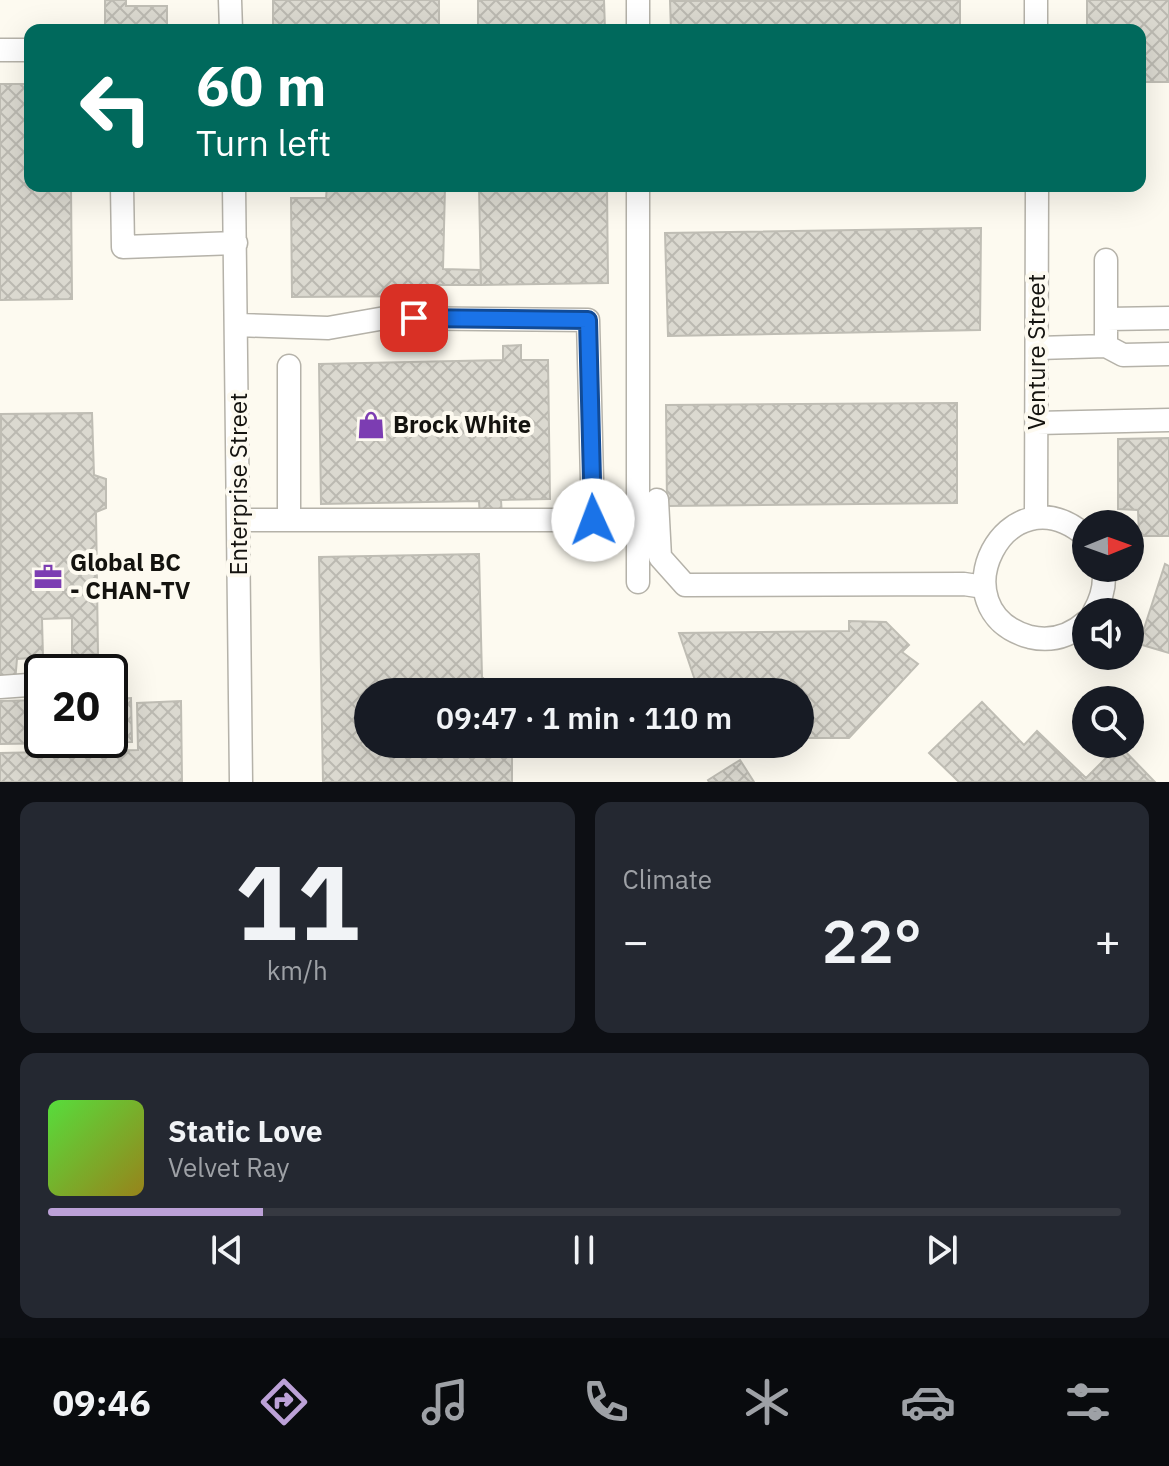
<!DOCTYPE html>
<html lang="en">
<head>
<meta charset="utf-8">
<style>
  :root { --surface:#171b24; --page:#242831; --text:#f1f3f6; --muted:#9ea1a6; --line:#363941; --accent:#bca1d7 }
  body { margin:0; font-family:"IBM Plex Sans",sans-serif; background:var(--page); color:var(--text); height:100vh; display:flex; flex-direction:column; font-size:30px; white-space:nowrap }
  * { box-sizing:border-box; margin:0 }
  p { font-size:26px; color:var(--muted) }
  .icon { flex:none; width:44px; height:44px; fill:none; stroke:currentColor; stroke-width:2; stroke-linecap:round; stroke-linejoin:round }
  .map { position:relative; height:782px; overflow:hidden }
  .details { display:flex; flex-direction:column; gap:20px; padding:20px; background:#0d0f14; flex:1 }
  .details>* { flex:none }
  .banner { position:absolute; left:24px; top:24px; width:1122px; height:168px; border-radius:16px; box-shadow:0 8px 32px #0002; background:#00695c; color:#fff; overflow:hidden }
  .needle { width:52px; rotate:89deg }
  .buttons { position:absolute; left:1072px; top:510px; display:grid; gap:16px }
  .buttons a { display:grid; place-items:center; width:72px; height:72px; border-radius:50%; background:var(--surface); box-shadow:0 8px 32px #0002; font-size:40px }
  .speed { position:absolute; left:24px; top:654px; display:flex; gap:16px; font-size:40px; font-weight:700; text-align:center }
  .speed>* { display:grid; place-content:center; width:104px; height:104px; border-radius:50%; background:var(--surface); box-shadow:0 8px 32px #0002; line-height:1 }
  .speed .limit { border:4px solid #111; border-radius:12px; background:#fff; color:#111 }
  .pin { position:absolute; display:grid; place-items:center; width:68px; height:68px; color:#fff; margin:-34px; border-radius:16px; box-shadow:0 4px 12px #0006 }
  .me { position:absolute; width:88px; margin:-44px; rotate:358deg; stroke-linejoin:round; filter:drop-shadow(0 0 6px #0008) }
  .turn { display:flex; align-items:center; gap:28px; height:168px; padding:0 40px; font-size:36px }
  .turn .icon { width:104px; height:104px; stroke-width:2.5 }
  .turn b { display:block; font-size:56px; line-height:68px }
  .big { font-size:60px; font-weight:600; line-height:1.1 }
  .details .card { flex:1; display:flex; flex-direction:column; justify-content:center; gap:12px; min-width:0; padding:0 28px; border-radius:16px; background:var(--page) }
  .details .dial { align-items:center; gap:0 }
  .dial b { font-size:104px; line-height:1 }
  .song { display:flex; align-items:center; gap:24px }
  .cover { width:96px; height:96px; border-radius:12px; background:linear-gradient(135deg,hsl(110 70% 55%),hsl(50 70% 35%)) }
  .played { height:8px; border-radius:4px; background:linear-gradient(90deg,var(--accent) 20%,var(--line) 20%) }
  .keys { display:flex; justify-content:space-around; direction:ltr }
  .heat { display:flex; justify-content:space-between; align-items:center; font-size:44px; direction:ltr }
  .details .tiles { flex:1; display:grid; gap:20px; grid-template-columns:1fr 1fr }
  .card:last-child { grid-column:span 2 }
  .trip { position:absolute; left:354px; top:678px; width:460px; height:80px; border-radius:40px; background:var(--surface); box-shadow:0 8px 32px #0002; font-weight:600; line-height:80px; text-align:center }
  .menu { display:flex; height:128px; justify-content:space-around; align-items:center; background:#090b0e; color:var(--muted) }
  .menu .icon { width:56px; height:56px }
  .menu .selected { color:var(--accent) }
  .menu b { font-size:36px; color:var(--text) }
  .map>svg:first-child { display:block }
  .building { fill:url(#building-cross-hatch); stroke:#bfbdb4; stroke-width:2 }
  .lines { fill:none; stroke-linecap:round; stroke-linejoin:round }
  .minor-casing { stroke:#b5b2a9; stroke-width:25 }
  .minor { stroke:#fff; stroke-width:22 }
  .route-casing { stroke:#114b97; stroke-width:20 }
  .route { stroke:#1a73e8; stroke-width:14 }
  .labels { text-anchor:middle; stroke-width:8; stroke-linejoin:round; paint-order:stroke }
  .street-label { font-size:24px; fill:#14130f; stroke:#fdfaf0 }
  .poi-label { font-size:24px; font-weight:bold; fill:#14130f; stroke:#fdfaf0; text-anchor:start }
</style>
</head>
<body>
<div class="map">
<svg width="1169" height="782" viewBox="0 0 1169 782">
  <defs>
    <pattern id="building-cross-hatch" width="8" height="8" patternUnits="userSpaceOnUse" patternTransform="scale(2)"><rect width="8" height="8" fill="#dbd9d0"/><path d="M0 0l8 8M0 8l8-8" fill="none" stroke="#bbb9b1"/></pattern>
  </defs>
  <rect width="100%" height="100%" fill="#fdfaf0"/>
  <path class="building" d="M105 0H126V6H167V30H105Z
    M273 0H439V30H273Z
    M478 0H604L605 30H478Z
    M960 0V30H671L670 1Z
    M1087 0H1169V82H1140V30H1087Z
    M0 84H30V186H71L72 299 0 300Z
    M327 186 445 187 443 269 480 270 481 285H433L432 296 292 297 291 198H326Z
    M479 186H607L608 283 481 285Z
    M981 228 980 330 668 336 665 233Z
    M521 345V360H548L550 499 501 500 502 517 480 518 479 501 321 504 319 364 503 360V346Z
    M957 403V503L667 506 666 405Z
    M92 413 94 475 106 479V508L96 512 98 654 86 655 87 664H75L74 655 72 656V618L42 619 43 657 17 659 15 682H0L1 414Z
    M1169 438V536H1139L1138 510 1118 509V439Z
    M479 554 482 677 496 692H368V744H512V782H323L319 557Z
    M1165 564 1169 566V653L1139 644Z
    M849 621 886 622 909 645 902 652 918 664 849 738H800V692H699L679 633 849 631Z
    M131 698 132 742 0 744V701L42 700V740H110V699Z
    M181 701 182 782H0V753L138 750 137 703Z
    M982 702 1024 745 1037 731 1086 778 1119 745 1154 781 959 782 929 753Z
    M740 760 754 782H709L708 780Z"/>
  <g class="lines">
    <defs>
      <path id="minor" d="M230 0 231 30
        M638 0V30
        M1036 0V30
        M0 50H30
        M122 186 123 247 236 243
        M234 186 241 782
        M1106 260V346
        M1107 319 1169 318
        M237 325 328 328 385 318 588 320 593 520H239
        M1038 348 1106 346 1123 355 1169 354
        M289 366V520
        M1037 423 1169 420
        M657 500 660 557 685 585 964 584 984 587
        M1036 518 1037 186
        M1086 536C1006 467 935 611 1030 637 1051 642 1070 636 1086 622
        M638 582V186
        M1094 612C1102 598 1106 584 1103 568
        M0 687 42 684"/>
    </defs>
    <use href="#minor" class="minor-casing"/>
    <use href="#minor" class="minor"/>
  </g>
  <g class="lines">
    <defs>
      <path id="route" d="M414 318 588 320 593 520"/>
    </defs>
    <use href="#route" class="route-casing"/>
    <use href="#route" class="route"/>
  </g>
  <defs>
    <symbol id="shop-bare" viewBox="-9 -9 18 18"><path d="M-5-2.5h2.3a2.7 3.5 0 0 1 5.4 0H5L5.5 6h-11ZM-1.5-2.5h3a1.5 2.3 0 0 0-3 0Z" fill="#7c3db2" stroke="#fdfaf0" stroke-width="2.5" paint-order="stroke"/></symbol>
    <symbol id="office-bare" viewBox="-9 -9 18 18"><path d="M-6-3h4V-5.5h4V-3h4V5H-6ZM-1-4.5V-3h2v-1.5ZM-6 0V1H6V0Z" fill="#7c3db2" stroke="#fdfaf0" stroke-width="2.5" paint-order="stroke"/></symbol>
  </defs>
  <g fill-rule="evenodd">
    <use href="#shop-bare" x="351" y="405" width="40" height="40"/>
    <use href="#office-bare" x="28" y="557" width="40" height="40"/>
  </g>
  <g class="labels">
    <g class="street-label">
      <text transform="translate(1037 352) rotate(-90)" y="8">Venture Street</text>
      <text transform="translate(239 484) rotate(-90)" y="8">Enterprise Street</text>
    </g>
    <g class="poi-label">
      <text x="393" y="433">Brock White</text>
      <text x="70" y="571">Global BC<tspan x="70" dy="28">- CHAN-TV</tspan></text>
    </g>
  </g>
</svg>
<div class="buttons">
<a><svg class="needle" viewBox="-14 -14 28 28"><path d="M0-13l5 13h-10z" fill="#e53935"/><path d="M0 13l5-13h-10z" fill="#9ea1a6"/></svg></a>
<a><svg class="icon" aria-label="sound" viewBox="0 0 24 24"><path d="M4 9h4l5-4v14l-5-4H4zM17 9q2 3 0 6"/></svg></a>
<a><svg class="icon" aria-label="search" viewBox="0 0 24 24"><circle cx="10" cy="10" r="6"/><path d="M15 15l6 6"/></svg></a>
</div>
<div class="speed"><div class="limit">20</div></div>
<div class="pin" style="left:414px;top:318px;background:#d93025"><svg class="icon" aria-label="arrive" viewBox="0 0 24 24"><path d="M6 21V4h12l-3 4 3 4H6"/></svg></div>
<svg class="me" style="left:593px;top:520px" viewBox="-20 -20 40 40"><circle r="19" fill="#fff"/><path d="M0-13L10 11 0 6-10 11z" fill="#1a73e8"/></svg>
<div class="trip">09:47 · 1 min · 110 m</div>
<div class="banner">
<div class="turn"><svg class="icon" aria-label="left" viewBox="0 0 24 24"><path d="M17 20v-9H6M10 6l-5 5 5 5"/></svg><div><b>60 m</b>Turn left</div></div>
</div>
</div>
<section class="details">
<div class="tiles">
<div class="card dial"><b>11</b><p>km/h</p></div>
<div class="card"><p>Climate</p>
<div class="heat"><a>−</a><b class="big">22°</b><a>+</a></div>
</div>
<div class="card">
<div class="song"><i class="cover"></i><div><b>Static Love</b><p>Velvet Ray</p></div></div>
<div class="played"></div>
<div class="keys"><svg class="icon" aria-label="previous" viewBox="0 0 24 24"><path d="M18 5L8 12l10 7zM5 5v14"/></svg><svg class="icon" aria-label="pause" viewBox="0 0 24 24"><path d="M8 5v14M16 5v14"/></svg><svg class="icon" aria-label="next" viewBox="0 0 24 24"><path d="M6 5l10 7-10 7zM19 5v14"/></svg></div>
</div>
</div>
</section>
<nav class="menu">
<b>09:46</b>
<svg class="icon selected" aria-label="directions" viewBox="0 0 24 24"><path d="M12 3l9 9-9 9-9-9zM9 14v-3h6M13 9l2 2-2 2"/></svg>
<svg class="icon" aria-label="music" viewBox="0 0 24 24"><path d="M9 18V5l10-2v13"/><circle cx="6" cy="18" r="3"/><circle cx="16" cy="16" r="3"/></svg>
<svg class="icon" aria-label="phone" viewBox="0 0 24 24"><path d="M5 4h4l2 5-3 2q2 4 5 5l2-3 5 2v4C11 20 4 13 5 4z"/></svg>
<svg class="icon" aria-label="climate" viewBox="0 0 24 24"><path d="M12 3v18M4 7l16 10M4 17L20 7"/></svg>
<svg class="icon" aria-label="car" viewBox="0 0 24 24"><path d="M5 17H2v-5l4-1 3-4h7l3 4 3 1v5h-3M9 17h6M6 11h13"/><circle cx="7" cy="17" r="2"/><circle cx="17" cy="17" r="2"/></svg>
<svg class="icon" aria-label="filters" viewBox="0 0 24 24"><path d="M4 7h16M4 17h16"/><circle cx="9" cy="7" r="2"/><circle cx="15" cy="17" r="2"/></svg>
</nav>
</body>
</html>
